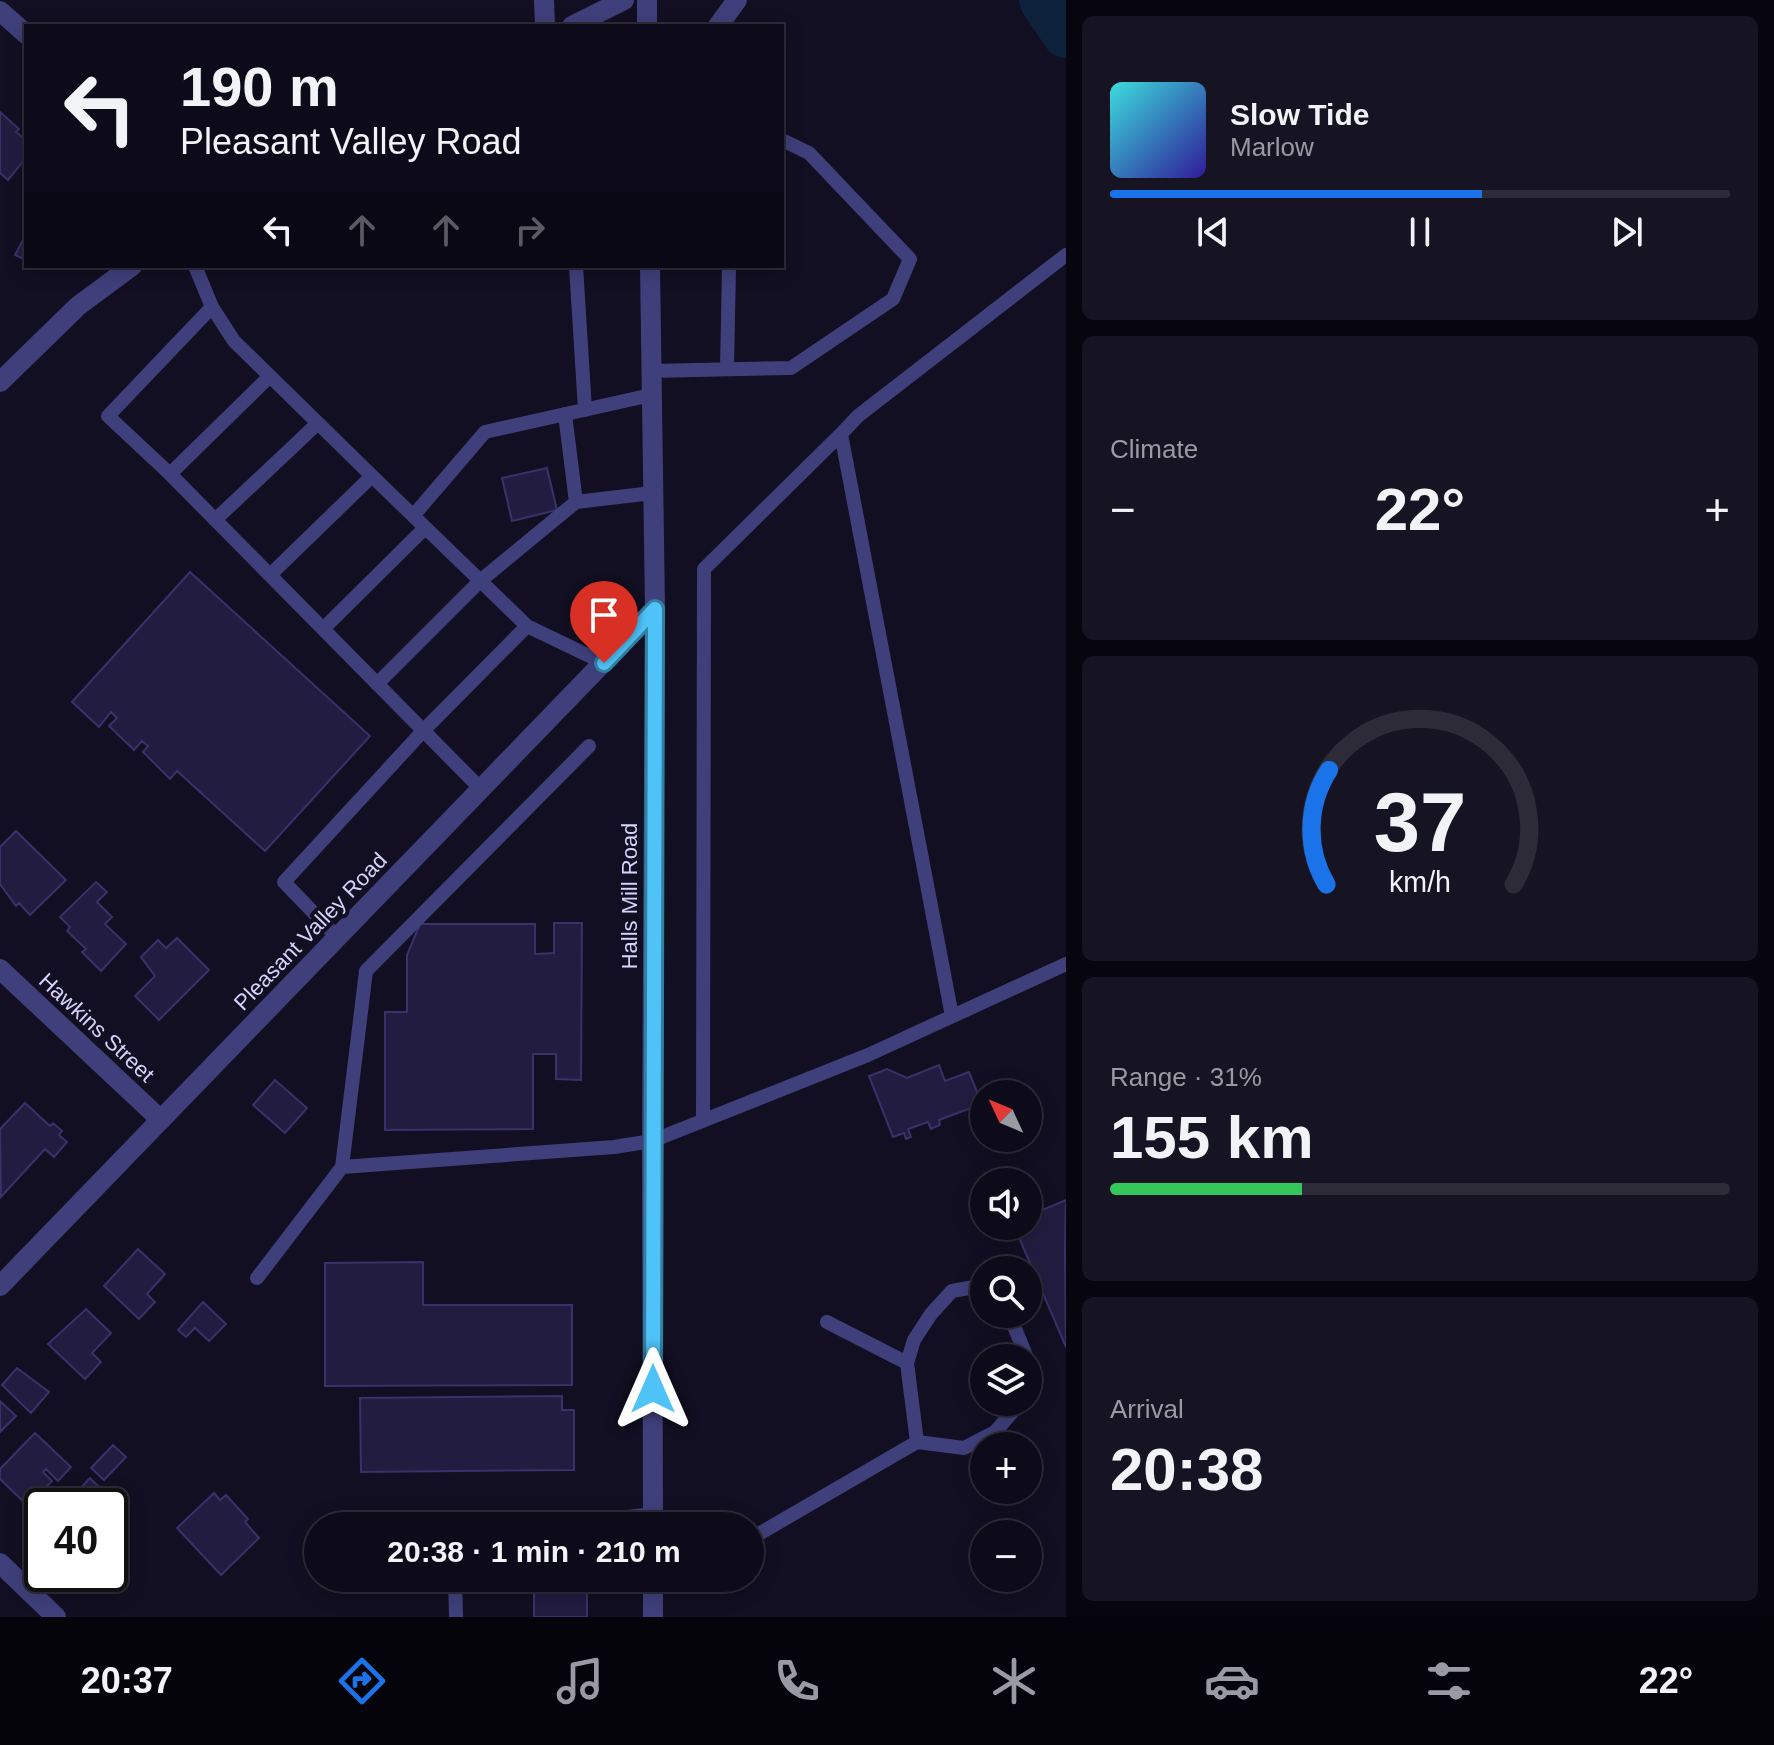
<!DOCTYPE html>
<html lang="en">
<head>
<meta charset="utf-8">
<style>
  :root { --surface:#0d0b19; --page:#161422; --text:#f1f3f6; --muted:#9a9ba2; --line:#2d2b38; --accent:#1a73e8 }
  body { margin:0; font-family:Helvetica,sans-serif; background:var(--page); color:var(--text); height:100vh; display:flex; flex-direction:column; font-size:30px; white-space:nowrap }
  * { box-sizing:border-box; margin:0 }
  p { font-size:26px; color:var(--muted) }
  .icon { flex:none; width:44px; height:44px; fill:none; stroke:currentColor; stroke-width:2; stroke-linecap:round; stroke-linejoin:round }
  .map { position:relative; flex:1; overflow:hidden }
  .drawer { display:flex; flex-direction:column; gap:16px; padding:16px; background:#07060e; width:708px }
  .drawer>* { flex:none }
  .banner { position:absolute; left:24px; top:24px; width:760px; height:244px; border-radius:0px; box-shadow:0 4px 20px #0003,0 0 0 2px var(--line); background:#0d0b19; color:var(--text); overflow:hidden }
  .needle { width:52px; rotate:314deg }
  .buttons { position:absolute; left:970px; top:1080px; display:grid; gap:16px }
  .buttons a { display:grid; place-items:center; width:72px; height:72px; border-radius:50%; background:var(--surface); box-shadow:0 4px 20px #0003,0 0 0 2px var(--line); font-size:40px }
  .speed { position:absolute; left:24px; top:1488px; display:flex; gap:16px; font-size:40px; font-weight:700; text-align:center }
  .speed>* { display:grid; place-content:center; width:104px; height:104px; border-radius:50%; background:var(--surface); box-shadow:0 4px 20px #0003,0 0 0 2px var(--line); line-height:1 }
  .speed .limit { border:4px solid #111; border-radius:12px; background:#fff; color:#111 }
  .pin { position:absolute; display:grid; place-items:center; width:68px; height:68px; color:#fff; margin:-82px -34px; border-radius:50% 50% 50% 0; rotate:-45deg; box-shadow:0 0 8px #0007 }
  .pin .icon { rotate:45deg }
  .me { position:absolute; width:88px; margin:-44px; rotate:0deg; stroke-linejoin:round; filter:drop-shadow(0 0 6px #0008) }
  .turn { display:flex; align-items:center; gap:28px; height:168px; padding:0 24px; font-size:36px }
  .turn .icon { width:104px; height:104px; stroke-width:2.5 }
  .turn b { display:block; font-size:56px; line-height:68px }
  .lanes { display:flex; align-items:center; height:76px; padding:0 24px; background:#0003; justify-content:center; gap:40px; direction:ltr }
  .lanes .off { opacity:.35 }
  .big { font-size:60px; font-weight:800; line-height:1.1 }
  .drawer .tile { flex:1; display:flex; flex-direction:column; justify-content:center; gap:12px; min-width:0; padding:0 28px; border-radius:12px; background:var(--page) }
  .drawer .dial { align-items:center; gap:0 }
  .dial svg { height:208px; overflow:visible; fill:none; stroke:var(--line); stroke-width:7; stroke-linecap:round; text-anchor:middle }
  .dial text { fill:var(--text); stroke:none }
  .song { display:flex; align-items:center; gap:24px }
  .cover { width:96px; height:96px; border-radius:12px; background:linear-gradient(135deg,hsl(180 70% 55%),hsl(250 70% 35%)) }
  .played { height:8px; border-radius:4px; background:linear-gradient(90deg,var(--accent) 60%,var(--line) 60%) }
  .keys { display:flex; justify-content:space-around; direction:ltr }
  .heat { display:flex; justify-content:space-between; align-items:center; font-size:44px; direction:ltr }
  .charge { height:12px; border-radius:6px; background:linear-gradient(90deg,#34c759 31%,var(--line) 0) }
  .trip { position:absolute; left:304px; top:1512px; width:460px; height:80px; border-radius:40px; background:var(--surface); box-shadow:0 4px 20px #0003,0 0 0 2px var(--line); font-weight:800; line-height:80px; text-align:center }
  .tab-bar { display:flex; height:128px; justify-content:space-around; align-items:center; background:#05040a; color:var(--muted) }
  .tab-bar .icon { width:56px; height:56px }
  .tab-bar .selected { color:var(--accent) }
  .tab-bar b { font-size:36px; color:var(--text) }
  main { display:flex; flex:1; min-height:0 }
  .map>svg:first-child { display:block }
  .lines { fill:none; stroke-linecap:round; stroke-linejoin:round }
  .river { stroke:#0e213b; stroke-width:48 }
  .building { fill:#221d40; stroke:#39316a; stroke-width:2 }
  .service { stroke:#3f407b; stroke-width:14 }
  .minor { stroke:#3f407b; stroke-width:20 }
  .tertiary { stroke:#3f407b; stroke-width:20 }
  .route-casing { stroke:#337fa1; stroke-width:20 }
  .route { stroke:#4fc3f7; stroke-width:14 }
  .labels { text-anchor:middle; stroke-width:8; stroke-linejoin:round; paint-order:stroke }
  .street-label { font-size:22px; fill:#d5d3fb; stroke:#110f21 }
</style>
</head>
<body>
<main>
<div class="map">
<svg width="1066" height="1617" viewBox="0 0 1066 1617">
  <rect width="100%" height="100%" fill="#110f21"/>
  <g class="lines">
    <path class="river" d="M1043 0 1066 34"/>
  </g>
  <path class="building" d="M0 112 19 129 16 132 26 140V158L8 180 0 173Z
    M26 234V260L15 255Z
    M547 468 557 510 512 521 502 478Z
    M190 572 370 736 265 851 177 771 170 779 143 752 148 746 142 741 134 750 109 726 117 718 111 712 99 727 72 702Z
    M16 831 66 880 30 915 19 903 16 906 0 884V847Z
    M96 882 107 892 97 902 112 917 105 924 126 944 101 971 82 952 86 949 67 931 70 927 60 917Z
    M554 923H582L581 1080 556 1079V1054H533V1129L385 1130V1012H407V955L420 924H535V954L554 953Z
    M177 938 209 970 159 1020 135 996 155 976 141 957 158 940 166 948Z
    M939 1065 945 1081 969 1072 982 1104 939 1120 940 1125 931 1129 928 1122 908 1129 911 1137 906 1139 904 1133 893 1137 869 1076 887 1069 907 1078Z
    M275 1080 307 1108 285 1133 253 1105Z
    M25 1103 50 1126 53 1123 62 1131 59 1135 67 1142 54 1157 45 1149 1 1197 0 1129Z
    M1066 1200 1065 1252 1066 1347 1014 1226H1028V1216Z
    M138 1249 165 1274 147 1294 155 1302 139 1319 104 1286Z
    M423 1262V1305H572V1385L325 1386V1263Z
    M203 1302 226 1324 209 1341 195 1328 186 1337 178 1330Z
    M86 1309 111 1333 92 1353 101 1362 85 1379 48 1344Z
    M17 1368 49 1392 31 1413 2 1385Z
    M562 1396V1410H574V1470L361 1472 360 1398Z
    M0 1401 16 1416 0 1432Z
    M35 1433 71 1467 58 1481 46 1469 43 1472 52 1481 28 1506 0 1479V1469Z
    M113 1445 126 1457 104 1480 91 1468Z
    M90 1478 101 1489 90 1501 95 1505 64 1506Z
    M214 1493 220 1500 226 1495 248 1519 245 1522 259 1538 221 1575 177 1528Z
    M534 1578H587V1617H534Z"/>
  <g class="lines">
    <path class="service" d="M195 266 212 307 234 341 372 476 527 626 604 663
      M576 266 585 410
      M212 307 108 416 170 474 480 788
      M727 369 729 266
      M651 371 791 368 893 299 910 259 809 153 782 140
      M565 414 576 502 652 493
      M170 474 270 376
      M413 516 485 432 651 395
      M215 520 318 423
      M270 575 372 476
      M323 629 425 528
      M377 684 480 581 576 502
      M337 937 284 882 423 731 527 626
      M952 1016 841 434 858 416 1066 255
      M703 1121 704 569 841 434
      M342 1167 366 971 589 746
      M257 1278 342 1167 614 1147 652 1141 868 1055 1066 964
      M1009 1314 1027 1358
      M827 1322 907 1363
      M917 1442 907 1363 914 1340 931 1314 952 1291 980 1286 984 1291
      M552 1526 653 1514
      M750 1539 917 1442 964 1448 995 1432 1021 1402
      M455 1578 456 1617"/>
    <path class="minor" d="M544 0 545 26
      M0 11 26 34
      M572 26 624 0
      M0 382 78 306 132 266
      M0 969 161 1120
      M0 1563 56 1617"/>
    <path class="tertiary" d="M647 0V26
      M718 26 737 0
      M650 266 655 609 652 1141 653 1526
      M0 1286 655 609
      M653 1578V1617"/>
  </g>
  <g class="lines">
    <defs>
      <path id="route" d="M604 663 655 609 653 1389"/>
    </defs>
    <use href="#route" class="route-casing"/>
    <use href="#route" class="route"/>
  </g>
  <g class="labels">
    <g class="street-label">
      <text transform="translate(629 896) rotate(-90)" y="8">Halls Mill Road</text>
      <text transform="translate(310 931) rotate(-46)" y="8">Pleasant Valley Road</text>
      <text transform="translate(97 1027) rotate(43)" y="8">Hawkins Street</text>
    </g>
  </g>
</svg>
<div class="buttons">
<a><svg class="needle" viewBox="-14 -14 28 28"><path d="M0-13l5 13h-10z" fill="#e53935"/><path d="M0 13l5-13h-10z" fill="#9a9ba2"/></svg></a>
<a><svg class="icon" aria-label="sound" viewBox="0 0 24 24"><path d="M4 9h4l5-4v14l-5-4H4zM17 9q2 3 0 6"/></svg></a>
<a><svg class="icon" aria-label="search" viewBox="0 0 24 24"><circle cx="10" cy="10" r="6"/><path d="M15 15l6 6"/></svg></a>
<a><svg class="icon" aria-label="layers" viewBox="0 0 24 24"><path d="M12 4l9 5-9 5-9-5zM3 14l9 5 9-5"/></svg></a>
<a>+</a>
<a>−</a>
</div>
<div class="speed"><div class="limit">40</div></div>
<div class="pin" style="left:604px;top:663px;background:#d93025"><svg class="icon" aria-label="arrive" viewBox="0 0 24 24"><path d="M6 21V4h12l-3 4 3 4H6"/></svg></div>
<svg class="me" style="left:653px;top:1389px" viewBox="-20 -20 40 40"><path d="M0-17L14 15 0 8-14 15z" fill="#4fc3f7" stroke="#fff" stroke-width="4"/></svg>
<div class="trip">20:38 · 1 min · 210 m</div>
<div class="banner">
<div class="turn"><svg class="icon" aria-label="left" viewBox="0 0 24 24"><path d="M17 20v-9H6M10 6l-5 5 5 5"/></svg><div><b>190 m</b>Pleasant Valley Road</div></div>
<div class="lanes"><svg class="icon" aria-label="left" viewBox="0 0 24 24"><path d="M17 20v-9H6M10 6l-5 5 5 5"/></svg><svg class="icon off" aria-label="ahead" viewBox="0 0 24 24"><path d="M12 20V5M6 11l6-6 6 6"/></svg><svg class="icon off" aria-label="ahead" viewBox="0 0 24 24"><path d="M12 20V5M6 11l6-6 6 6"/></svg><svg class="icon off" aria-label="right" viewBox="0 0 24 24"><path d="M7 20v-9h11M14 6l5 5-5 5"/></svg></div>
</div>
</div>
<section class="drawer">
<div class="tile">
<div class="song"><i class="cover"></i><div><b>Slow Tide</b><p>Marlow</p></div></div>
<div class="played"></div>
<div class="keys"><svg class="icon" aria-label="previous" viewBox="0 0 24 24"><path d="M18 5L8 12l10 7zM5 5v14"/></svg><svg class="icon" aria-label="pause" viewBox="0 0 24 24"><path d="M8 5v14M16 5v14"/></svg><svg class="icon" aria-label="next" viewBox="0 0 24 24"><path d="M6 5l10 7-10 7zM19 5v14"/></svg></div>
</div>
<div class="tile"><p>Climate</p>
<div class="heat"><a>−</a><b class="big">22°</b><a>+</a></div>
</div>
<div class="tile dial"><svg viewBox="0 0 100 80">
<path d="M14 69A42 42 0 1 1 86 69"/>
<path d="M14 69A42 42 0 0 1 15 25" stroke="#1a73e8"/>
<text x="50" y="56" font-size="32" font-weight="700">37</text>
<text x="50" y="72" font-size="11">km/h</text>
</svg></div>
<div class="tile"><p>Range · 31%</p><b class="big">155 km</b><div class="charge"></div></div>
<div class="tile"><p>Arrival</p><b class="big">20:38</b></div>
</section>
</main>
<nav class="tab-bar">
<b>20:37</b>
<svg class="icon selected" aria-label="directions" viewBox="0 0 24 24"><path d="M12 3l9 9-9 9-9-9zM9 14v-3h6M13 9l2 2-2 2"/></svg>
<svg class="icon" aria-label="music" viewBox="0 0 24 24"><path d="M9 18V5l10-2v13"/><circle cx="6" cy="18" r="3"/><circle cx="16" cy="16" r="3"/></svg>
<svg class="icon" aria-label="phone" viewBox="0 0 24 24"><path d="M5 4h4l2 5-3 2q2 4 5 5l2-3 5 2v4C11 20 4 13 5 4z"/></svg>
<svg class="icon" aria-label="climate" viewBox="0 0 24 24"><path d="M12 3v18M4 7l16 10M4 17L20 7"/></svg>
<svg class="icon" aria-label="car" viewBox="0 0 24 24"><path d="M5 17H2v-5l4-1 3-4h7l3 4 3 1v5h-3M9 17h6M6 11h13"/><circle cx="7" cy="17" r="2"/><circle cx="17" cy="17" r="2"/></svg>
<svg class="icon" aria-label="filters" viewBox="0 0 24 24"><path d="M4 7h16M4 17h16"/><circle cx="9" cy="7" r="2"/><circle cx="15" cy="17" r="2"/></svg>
<b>22°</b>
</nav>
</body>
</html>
